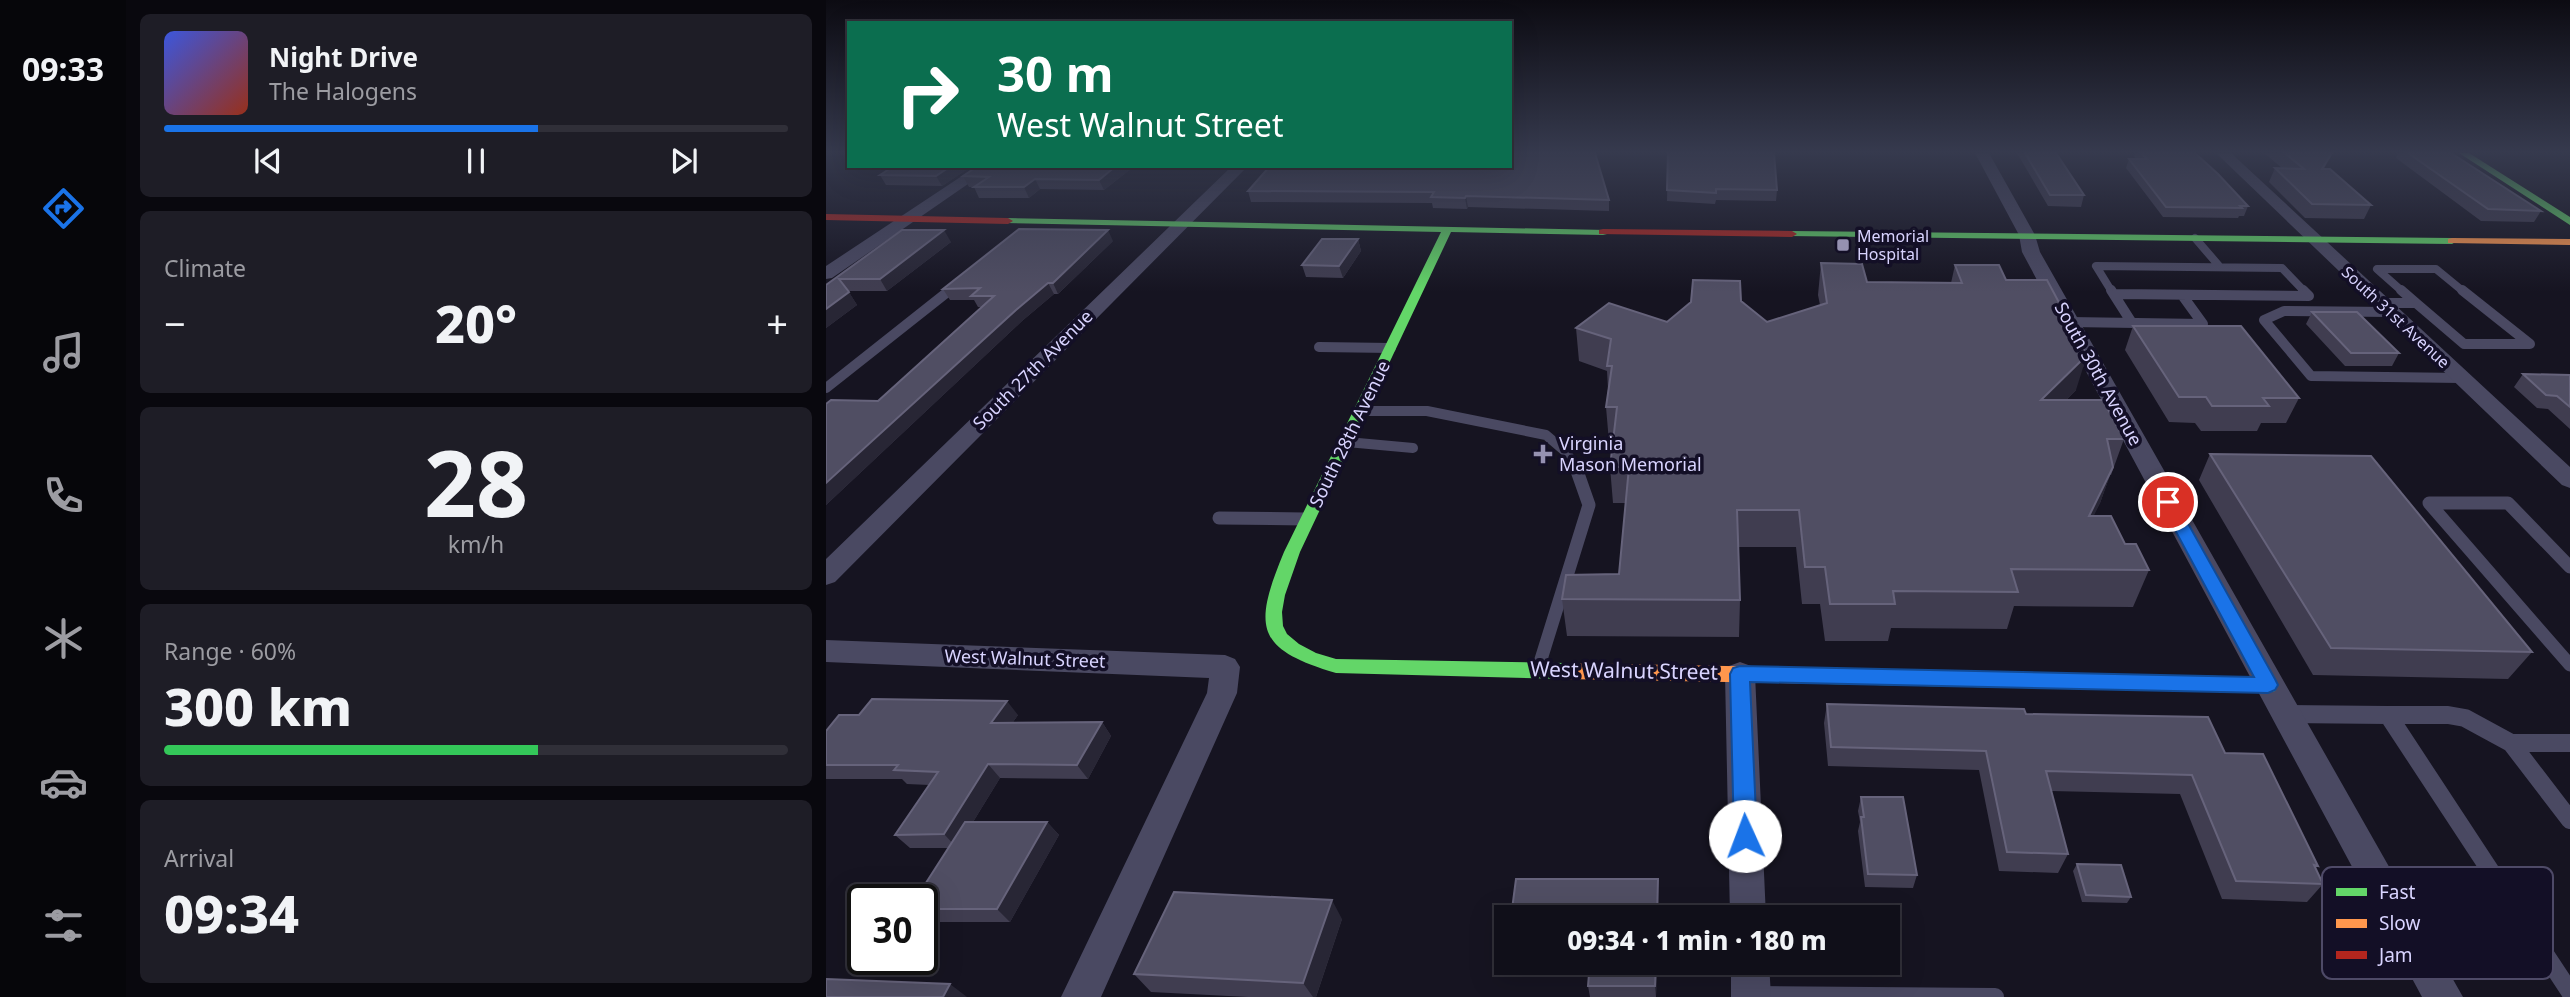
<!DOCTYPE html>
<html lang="en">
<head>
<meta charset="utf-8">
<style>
  :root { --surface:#100f19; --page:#1e1d26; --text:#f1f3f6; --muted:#9c9ca2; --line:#302f38; --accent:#1a73e8 }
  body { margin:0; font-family:"Noto Sans",sans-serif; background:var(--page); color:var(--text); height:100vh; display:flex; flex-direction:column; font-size:26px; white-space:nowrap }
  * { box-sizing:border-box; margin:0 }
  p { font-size:23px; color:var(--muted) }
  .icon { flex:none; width:38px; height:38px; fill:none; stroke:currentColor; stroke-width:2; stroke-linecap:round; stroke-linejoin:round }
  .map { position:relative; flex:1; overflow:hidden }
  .panel { display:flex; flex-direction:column; gap:14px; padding:14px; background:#09080e; width:700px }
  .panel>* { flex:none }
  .hud { position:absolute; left:21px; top:21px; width:665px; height:147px; border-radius:0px; box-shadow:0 7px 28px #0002,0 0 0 2px var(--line); background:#0b6e4f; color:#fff; overflow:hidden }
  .speed { position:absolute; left:21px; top:884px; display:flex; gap:14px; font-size:35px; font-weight:700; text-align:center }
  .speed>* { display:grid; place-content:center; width:91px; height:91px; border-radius:50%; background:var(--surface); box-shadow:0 7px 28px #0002,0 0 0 2px var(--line); line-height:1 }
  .speed .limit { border:4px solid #111; border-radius:10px; background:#fff; color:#111 }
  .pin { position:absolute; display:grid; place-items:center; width:60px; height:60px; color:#fff; margin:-30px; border:4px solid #fff; border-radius:50%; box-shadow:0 2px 7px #0007 }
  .me { position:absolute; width:77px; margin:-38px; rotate:358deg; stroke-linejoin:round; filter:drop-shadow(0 0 5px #0008) }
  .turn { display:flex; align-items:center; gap:24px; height:147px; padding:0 35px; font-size:32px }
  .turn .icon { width:91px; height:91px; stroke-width:2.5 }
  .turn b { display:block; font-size:49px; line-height:60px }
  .big { font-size:52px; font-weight:800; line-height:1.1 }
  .panel .widget { flex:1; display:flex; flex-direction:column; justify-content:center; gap:10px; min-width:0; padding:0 24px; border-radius:10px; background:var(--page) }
  .panel .dial { align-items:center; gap:0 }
  .dial b { font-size:91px; line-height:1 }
  .song { display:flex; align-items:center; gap:21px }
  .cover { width:84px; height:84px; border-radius:10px; background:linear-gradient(135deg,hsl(230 70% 55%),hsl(10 70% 35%)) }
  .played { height:7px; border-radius:4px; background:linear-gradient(90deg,var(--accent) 60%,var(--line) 60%) }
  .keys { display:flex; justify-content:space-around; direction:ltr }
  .heat { display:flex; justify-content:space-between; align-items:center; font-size:38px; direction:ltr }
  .charge { height:10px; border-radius:5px; background:linear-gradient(90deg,#34c759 60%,var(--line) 0) }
  .trip { position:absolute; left:668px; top:905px; width:406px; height:70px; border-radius:0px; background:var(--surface); box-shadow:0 7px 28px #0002,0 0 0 2px var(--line); font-weight:800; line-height:70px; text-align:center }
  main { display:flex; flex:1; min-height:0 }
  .tabs { display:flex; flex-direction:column; width:126px; justify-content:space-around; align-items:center; background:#06060a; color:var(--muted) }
  .tabs .icon { width:49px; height:49px }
  .tabs .on { color:var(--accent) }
  .tabs b { font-size:32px; color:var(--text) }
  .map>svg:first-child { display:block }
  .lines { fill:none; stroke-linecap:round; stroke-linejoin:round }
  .lane-far3 { stroke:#4a4962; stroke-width:8 }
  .lane-far2 { stroke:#4a4962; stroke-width:10 }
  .lane-far1 { stroke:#4a4962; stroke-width:13 }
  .lane { stroke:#4a4962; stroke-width:18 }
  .street { fill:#4a4962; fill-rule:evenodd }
  .fast { fill:#63d668; fill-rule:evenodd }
  .slow { fill:#ff974d; fill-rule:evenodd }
  .jam { fill:#b3261e; fill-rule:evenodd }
  .wall { fill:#403d50 }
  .shaded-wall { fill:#282635 }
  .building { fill:#504e63; stroke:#66637b; stroke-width:2 }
  .route { fill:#1a73e8; stroke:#114b97; stroke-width:2 }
  .poi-dot { fill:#9591b1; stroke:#130f26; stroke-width:2.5 }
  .labels { text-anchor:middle; stroke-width:7; stroke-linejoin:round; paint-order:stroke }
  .far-poi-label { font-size:16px; fill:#d9d4ff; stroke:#130f26; text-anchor:start }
  .far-street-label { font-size:16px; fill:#d9d4ff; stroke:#130f26 }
  .street-label { font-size:18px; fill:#d9d4ff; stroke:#130f26 }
  .poi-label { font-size:18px; fill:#d9d4ff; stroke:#130f26; text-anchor:start }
  .near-street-label { font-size:21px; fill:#d9d4ff; stroke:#130f26 }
  .key { fill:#130f26; stroke:#4e4a67; stroke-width:2 }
  .key-label { font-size:19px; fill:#d9d4ff }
</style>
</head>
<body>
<main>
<nav class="tabs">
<b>09:33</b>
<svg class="icon on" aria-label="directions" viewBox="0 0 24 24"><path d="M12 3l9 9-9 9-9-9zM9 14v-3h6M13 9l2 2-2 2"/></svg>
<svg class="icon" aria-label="music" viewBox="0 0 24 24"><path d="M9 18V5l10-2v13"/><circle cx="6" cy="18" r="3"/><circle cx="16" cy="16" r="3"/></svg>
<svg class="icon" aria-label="phone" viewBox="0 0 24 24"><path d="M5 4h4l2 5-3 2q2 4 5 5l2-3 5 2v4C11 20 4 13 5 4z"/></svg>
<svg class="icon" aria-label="climate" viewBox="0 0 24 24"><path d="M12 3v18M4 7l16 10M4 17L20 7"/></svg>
<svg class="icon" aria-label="car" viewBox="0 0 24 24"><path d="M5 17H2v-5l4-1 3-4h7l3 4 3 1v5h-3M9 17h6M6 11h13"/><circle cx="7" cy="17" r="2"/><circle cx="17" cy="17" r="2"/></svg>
<svg class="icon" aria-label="filters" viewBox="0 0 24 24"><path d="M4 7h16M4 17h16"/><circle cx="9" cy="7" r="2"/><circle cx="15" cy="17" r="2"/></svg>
</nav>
<section class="panel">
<div class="widget">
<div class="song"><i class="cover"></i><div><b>Night Drive</b><p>The Halogens</p></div></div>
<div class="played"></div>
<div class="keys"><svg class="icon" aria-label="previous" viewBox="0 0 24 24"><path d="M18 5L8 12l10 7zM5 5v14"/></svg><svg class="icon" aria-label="pause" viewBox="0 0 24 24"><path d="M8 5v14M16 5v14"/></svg><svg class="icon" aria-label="next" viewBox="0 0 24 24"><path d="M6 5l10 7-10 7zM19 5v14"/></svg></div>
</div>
<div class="widget"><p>Climate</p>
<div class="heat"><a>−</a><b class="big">20°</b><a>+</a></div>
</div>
<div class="widget dial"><b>28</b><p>km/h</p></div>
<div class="widget"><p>Range · 60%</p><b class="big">300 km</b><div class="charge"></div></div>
<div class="widget"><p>Arrival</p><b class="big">09:34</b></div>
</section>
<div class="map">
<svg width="1744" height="997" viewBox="0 0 1744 997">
  <rect width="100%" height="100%" fill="#161421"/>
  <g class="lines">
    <path class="lane-far3" d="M1369 238 1394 267
      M121 292 131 284
      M1286 292 1270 266 1456 268 1479 292
      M1577 292 1551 269H1610L1638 292"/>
    <path class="lane-far2" d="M1285 290 1306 323
      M1575 290 1590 303
      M1288 294 1483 296 1477 290
      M1555 303H1590
      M1590 303 1638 344H1704L1636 290
      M1565 312 1458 311 1438 320 1485 376 1635 378
      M1244 322 1377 324 1356 295
      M493 347 565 348
      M0 388 124 290
      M535 411H601L720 435 740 452 751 470
      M521 442 587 448"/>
    <path class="lane-far1" d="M393 518 479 519
      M1744 567 1682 503H1603L1744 665
      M712 669 763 505 750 468"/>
    <path class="lane" d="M1460 714 1562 715 1744 992
      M1562 715H1622L1639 718 1685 743
      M1744 743H1685L1744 820
      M928 995 1169 997"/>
    <path class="street" d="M1149 153H1163L1209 235 1214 252 1637 997H1596L1196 252 1193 235Z
      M1390 153H1405L1744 467V488L1736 485Z
      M151 166H168L6 278 0 279V266Z
      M406 166H422L9 582 0 585V559Z
      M0 640 399 655 409 659 414 667 411 693 275 997H235L381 693 383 678 0 662Z
      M914 662 925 666 929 674 940 917H904L899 674 903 666Z
      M905 962H943L945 997H905Z"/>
    <path class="fast" d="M1633 153H1643L1744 217V225Z
      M182 218 781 230V234L777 235 625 232 474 552 459 595 456 612 457 626 461 634 473 644 490 653 510 659 739 663 746 666 749 671 746 676 739 679 510 673C429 649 427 627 458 552L615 232 178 223V219Z
      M966 231 1626 238 1631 241 1626 244 962 236V232Z
      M1001 668 1442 677 1449 679 1452 685 1449 691 1442 693 1001 684 994 681 991 676 994 671Z"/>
    <path class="slow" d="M1626 238 1744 239V245L1622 243V239Z
      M739 663 1001 668 1008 671 1011 676 1008 681 1001 684 739 679 732 676 729 671 732 666Z"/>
    <path class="jam" d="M0 214 182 218 187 221 182 224 0 220Z
      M777 229 966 231 971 234 966 237 773 234V230Z"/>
  </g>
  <path class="wall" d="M842 153 951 190 950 201 890 200 889 204 841 201Z
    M1191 153H1230L1258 195 1255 207 1222 206Z
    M1309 153H1369L1422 206 1418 216H1413L1412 218 1337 217 1300 168 1303 159H1310L1308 156Z
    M1438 153H1506L1498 169 1545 205 1538 219 1479 218 1443 182 1449 168H1456Z
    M1572 153H1625L1715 211 1708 222 1655 221 1570 158Z
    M68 166H146L116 186 60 185 54 175Z
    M152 166H334L333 167 306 168 278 190 214 189 203 198H153L148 187H149H143L137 176Z
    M444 166 783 200V211L642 207 641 209 607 208 606 203 425 202 422 191Z
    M76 230 125 242 61 291H22L31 305 0 328V285Z
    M532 239 535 251 517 278 480 277 476 265Z
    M287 241 232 294H228L196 321 0 505V404L52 401 156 307H152L148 300H124L117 289Z
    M995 263 1041 282 1125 283 1129 265 1180 280 1250 390 1240 400 1298 439 1285 475H1284L1274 503 1267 516 1299 544 1323 570 1307 607 1188 606 1181 629 1065 628 1062 641H999L994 604H976L970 547H912L914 600 913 637 741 636 736 599 793 574 800 503H787L784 467 787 442H783L780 407 782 389 781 371 753 361 750 328 841 322 865 302 915 301 941 322 994 305 992 295Z
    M1486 312 1573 353 1566 366H1519L1480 324Z
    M1307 326 1473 398 1460 423H1435L1431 431H1375L1369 423 1343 422 1299 350Z
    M1697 374 1744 375V429L1722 409 1711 408 1688 387Z
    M1384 454 1706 652 1682 679 1487 675 1373 480Z
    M1001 704 1200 714 1399 753 1492 866 1489 868 1497 884 1481 902 1396 899 1354 794 1225 791 1242 854 1232 873 1173 871 1153 770 1002 766 998 723Z
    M192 715 187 722H276L285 736 262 779 174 778 147 822H221L233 835 184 922H98L96 921V900L122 848H84L69 835 103 785 81 784 76 779H0V731Z
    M1035 797 1091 875 1087 888 1039 887 1032 831 1034 822 1032 811Z
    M1251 864 1305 897 1301 903 1256 902 1247 871Z
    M516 919 490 997H422L325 992 308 974Z
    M764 962H831L830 997H764L762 986Z"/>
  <path class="shaded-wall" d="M125 166H146L116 186 110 176Z
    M290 166H305L306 168 278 190 273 180Z
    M209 179 214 189 203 198 198 187Z
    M640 196 642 207 641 209 639 198Z
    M118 230 125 242 61 291 54 279Z
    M282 230 287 241 232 294 227 283Z
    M532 239 535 251 517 278 513 266Z
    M222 283 228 294 196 321 0 505V483L190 310Z
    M23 292 31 305 0 328V309Z
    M1261 355 1250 390 1205 435 1215 400Z
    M1287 467 1274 503 1250 553 1263 516Z
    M181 701 192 715 177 736 165 723Z
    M276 722 285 736 262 779 251 765Z
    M162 764 174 778 131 848 118 834Z
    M221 822 233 835 184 922 171 909Z
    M832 879 833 917H831Z
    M506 900 516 919 490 997H487L477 983Z
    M830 962H831L830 997 829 986Z
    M124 984 141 997H117Z"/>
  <path class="building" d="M684 153H769L783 200 640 196 639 198 605 197 608 192 422 191 444 166H684Z
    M842 153H948L951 190 890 189V193L841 190Z
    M1199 153H1230L1258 195H1224Z
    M1315 153H1369L1392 174 1422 206H1414L1416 208 1340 207 1303 159H1321Z
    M1459 153H1506L1496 169H1504L1545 205 1486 204 1449 168 1478 169Z
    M1582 153H1625L1715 211 1662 209Z
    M68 166H125L110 176 54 175Z
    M152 166H290L273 180 209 179 198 187H148L163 177 137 176Z
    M193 229 282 230 227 283H222L190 310 0 483V404L5 400 52 401 168 296H145L154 288 117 289Z
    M76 230H118L54 279H13L23 292 0 309V285Z
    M496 239H532L513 266 476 265Z
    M995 263 1036 264 1041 282 1136 283 1129 265H1173L1180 280H1221L1261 355 1215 400H1277L1298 439H1281L1287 467 1263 516H1285L1299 544H1310L1323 570 1185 569 1192 592 1067 591 1069 604H1004L999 567H979L973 510H911L914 600 736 599 740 575 793 574 803 467H784L791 407H780L786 366H781L785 339 750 328 783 303 841 322 865 302 867 280 914 281 915 301 941 322 1001 303Z
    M1486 312H1531L1573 353H1525Z
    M1307 326H1415L1473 398H1437L1443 406H1386L1380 397H1353Z
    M1697 374 1744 375V407L1731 396 1720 395Z
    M1384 454 1545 456 1706 652 1505 648Z
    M46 699 181 701 165 723 276 722 251 765 162 764 118 834 69 835 112 772 68 770 72 765H0V731L13 715H33Z
    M1001 704 1198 709 1200 714 1382 717 1399 753 1437 754 1492 866 1488 865 1497 884 1410 881 1366 775 1220 771 1242 854 1181 852 1160 751 1005 747Z
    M1035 797H1077L1091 875 1042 874 1035 817H1038Z
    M139 822H221L171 909H96V900H89Z
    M1251 864 1295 865 1305 897 1260 895Z
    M690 879H832L831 917H685Z
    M348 892 506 900 477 983 308 974Z
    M764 962H830L829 986H762Z
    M0 979 124 984 117 997H0Z"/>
  <linearGradient id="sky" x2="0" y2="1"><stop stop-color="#0c0b12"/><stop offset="0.52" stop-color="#363a4e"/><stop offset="1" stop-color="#363a4e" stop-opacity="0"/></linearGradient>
  <rect width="1744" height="292" fill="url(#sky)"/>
  <path class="route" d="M1342 497 1350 502 1449 679 1452 685 1449 690 1442 693 924 682 931 836 927 843 919 846 911 843 908 836 904 674 907 668 914 666 1428 677 1334 502Z"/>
  <g class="poi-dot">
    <rect x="1010" y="238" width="14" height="14" rx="3.5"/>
    <path d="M713.5 443.5h7v7h7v7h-7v7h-7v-7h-7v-7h7z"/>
  </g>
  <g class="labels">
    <g class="far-poi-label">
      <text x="1031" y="242">Memorial<tspan x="1031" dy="18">Hospital</tspan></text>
    </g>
    <g class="far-street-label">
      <text transform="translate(1570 317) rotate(43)" y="6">South 31st Avenue</text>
    </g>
    <g class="street-label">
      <text transform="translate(207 370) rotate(-45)" y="6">South 27th Avenue</text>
      <text transform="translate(1272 374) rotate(61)" y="6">South 30th Avenue</text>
      <text transform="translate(524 434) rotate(-64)" y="6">South 28th Avenue</text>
      <text transform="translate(199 659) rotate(2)" y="6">West Walnut Street</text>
    </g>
    <g class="poi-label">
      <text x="733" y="450">Virginia<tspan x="733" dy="21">Mason Memorial</tspan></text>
    </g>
    <g class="near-street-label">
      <text transform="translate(798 671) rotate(1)" y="7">West Walnut Street</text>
    </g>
  </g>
  <rect x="1496" y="867" width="231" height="112" rx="10" class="key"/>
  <rect x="1510" y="888" width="31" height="8" fill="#63d668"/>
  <rect x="1510" y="919" width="31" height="9" fill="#ff974d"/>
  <rect x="1510" y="951" width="31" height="8" fill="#b3261e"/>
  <g class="key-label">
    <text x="1553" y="899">Fast</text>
    <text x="1553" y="930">Slow</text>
    <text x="1553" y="962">Jam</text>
  </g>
</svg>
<div class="speed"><div class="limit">30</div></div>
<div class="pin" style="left:1342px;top:502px;background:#d93025"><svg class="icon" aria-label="arrive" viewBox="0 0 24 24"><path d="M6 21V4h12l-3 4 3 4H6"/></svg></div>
<svg class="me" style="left:919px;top:836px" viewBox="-20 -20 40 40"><circle r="19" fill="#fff"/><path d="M0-13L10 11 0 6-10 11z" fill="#1a73e8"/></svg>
<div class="trip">09:34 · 1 min · 180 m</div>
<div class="hud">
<div class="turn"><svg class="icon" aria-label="right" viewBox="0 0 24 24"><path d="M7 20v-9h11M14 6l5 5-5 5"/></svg><div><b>30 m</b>West Walnut Street</div></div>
</div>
</div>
</main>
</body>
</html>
